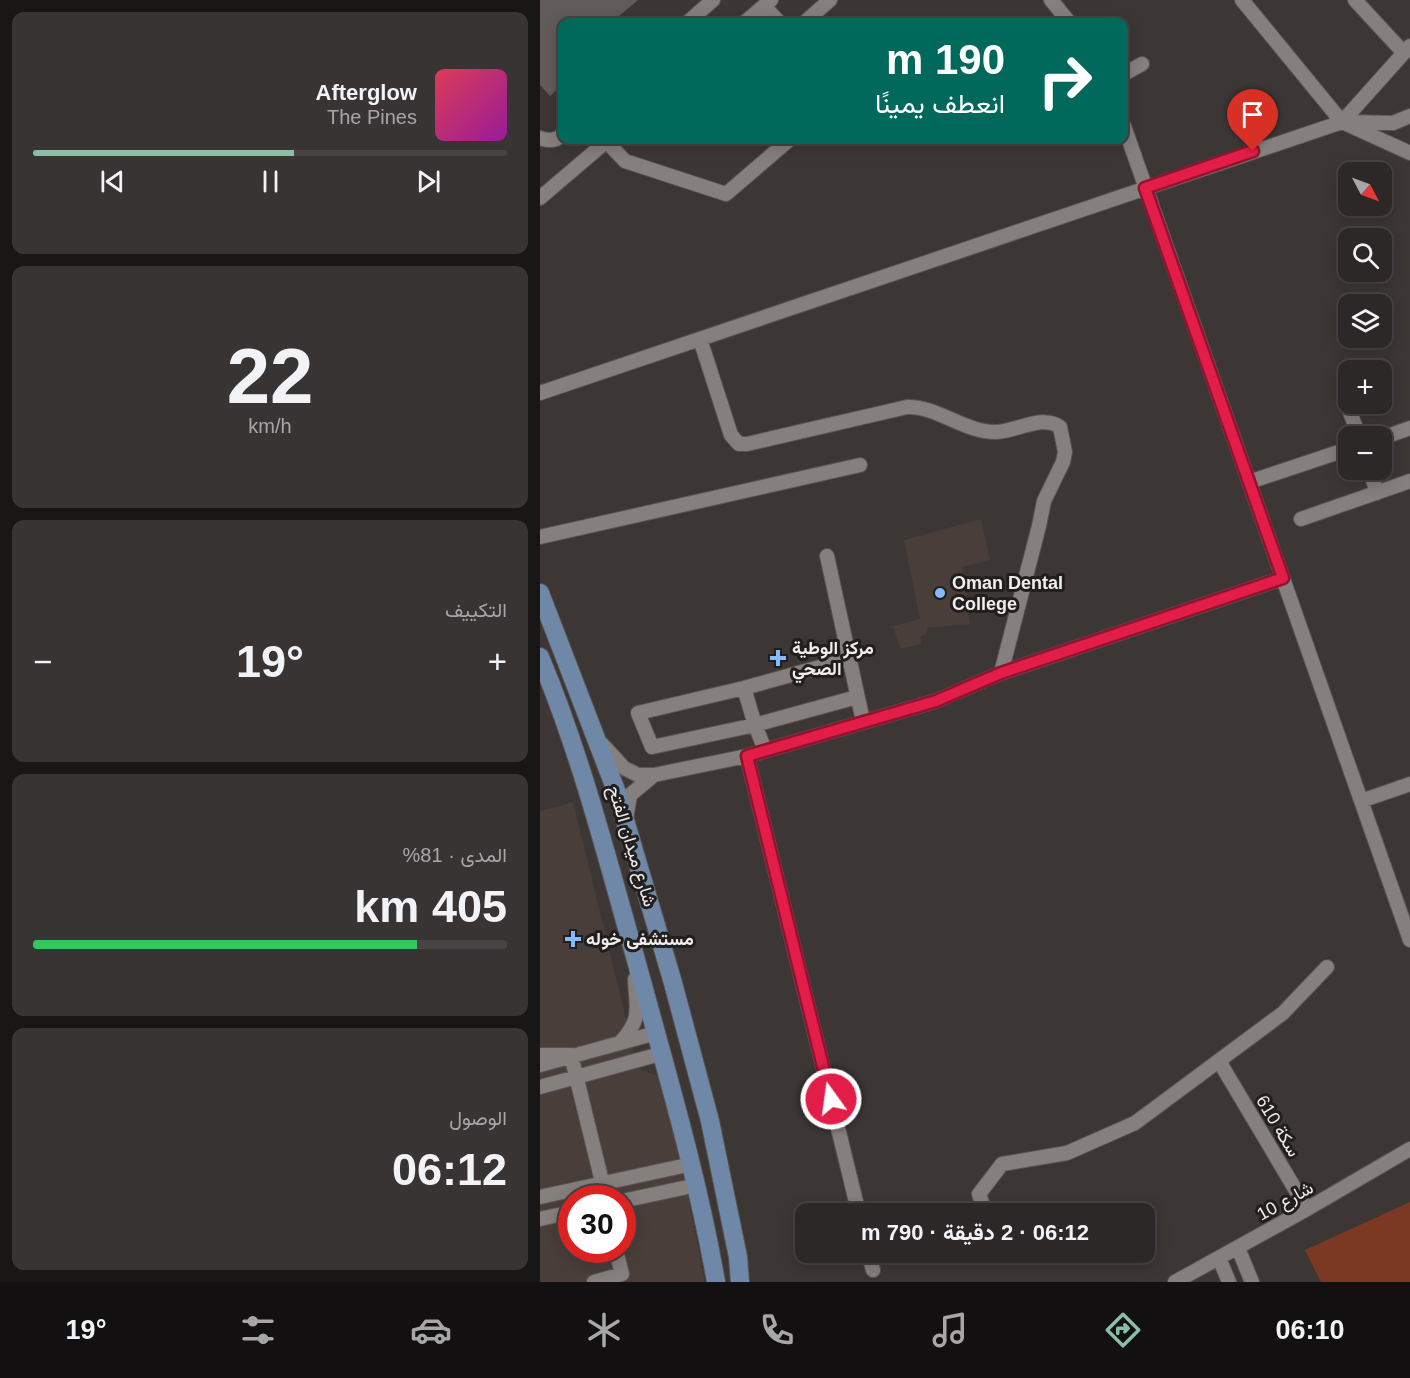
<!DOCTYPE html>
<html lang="ar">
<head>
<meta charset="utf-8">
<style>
  :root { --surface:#2d2828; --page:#393434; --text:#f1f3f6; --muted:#a7a6a8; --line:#484445; --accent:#8abfa5 }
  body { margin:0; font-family:Arial,Vazirmatn,sans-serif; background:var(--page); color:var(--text); direction:rtl; height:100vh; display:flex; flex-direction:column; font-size:22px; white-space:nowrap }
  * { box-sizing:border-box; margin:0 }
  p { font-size:20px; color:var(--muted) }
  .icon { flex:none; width:33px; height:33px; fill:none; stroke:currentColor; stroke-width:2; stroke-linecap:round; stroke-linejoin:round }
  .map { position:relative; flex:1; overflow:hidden; direction:ltr }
  .panel { display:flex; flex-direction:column; gap:12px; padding:12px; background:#191616; width:540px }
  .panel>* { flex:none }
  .hud { position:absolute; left:18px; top:18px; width:570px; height:126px; border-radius:12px; box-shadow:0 3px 15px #0003,0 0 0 2px var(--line); direction:rtl; background:#00695c; color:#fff; overflow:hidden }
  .needle { width:39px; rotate:131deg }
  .tools { position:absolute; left:798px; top:162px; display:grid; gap:12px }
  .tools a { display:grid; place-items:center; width:54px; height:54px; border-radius:12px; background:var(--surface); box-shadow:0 3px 15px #0003,0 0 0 2px var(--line); font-size:30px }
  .speed { position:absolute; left:18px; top:1185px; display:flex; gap:12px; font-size:30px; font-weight:700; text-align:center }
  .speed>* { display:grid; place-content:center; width:78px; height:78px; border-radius:50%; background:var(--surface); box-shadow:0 3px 15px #0003,0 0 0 2px var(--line); line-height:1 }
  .speed .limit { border:9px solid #d22; background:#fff; color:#111 }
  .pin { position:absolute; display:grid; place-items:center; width:51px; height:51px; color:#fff; margin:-62px -26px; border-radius:50% 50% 50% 0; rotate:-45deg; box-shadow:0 0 6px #0007 }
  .pin .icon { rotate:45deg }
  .me { position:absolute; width:66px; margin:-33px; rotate:346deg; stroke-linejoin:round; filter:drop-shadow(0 0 4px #0008) }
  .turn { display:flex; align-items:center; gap:21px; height:126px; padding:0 24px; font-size:27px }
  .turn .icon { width:78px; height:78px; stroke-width:2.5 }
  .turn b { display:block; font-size:42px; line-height:51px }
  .big { font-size:45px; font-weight:700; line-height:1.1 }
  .panel .card { flex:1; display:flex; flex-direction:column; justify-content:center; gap:9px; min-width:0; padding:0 21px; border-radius:12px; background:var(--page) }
  .panel .dial { align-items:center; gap:0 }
  .dial b { font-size:78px; line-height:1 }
  .song { display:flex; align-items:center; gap:18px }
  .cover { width:72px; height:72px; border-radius:9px; background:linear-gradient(135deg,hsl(350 70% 55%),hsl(300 70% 35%)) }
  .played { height:6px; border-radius:3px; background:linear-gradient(90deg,var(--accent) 55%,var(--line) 55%) }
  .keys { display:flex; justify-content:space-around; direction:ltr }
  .heat { display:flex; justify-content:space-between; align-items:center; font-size:33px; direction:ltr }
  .charge { height:9px; border-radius:4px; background:linear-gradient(90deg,#34c759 81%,var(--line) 0) }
  .trip { position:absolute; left:255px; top:1203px; width:360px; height:60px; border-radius:12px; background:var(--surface); box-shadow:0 3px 15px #0003,0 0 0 2px var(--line); font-weight:700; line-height:60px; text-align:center; direction:rtl }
  .dock { display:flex; height:96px; justify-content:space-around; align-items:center; background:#121010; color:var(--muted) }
  .dock .icon { width:42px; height:42px }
  .dock .current { color:var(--accent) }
  .dock b { font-size:27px; color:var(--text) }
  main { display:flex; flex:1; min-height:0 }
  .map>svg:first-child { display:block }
  .built { fill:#4a3e3a; fill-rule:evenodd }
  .green { fill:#7b3823 }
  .building { fill:#615b59 }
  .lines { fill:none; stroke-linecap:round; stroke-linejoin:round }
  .minor-casing { stroke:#595452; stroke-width:16 }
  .major-casing { stroke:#595452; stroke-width:20 }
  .minor { stroke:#857f7d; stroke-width:14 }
  .major { stroke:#7088a7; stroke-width:18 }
  .route-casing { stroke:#92132f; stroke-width:15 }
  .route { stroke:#e11d48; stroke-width:10 }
  .poi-dot { fill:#86bbfb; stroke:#211e1e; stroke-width:2 }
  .labels { text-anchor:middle; stroke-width:6; stroke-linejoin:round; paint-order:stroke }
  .poi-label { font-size:18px; font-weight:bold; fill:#f1edec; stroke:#211e1e; text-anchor:start }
  .street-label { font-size:18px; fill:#f1edec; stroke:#211e1e }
</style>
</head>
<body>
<main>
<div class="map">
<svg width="870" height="1282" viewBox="0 0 870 1282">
  <rect width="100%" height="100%" fill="#3c3635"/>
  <path class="built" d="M441 519 450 560 422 567 430 624 387 628 386 634 380 637 382 644 360 649 353 626 380 619 364 540Z
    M33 802 98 1068 120 1077 148 1196 165 1282H0V811ZM32 1198H82V1250H32Z"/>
  <path class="green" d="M870 1202V1282H781L765 1250Z"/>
  <path class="building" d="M0 0H98L72 22H22V75L16 81 20 87 10 96 0 85Z"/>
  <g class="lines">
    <defs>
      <path id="minor" d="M511 0 529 22
        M702 0 802 122 870 46
        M815 0 863 52
        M224 6 239 22
        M148 22 173 0
        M205 22 231 0
        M265 22 290 0
        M584 74 602 64
        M810 122 853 123 870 116
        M584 126 870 940
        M0 138C8 141 16 141 22 135
        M66 141 85 161 186 194 249 140
        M0 198 68 140
        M160 339 191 435 199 444H207L367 407C398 406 425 433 457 432 477 431 503 414 520 427L525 452 523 462 504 501 499 526 461 673
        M0 393 802 122 870 153
        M805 399 819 436
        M842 438 870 428
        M830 470 837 493
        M709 482 808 449
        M761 519 870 481
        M0 537 320 465
        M287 556 323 721
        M309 659 204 688 98 713 112 747 215 725 317 697
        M204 688 215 725 225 750
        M62 744 84 768 98 775H114L207 756 396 701 461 673 743 578
        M207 756 319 1214
        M821 801 870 784
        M86 819 90 795 114 775
        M80 1043C103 1017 96 1010 95 979
        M0 1055H31L66 1198
        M679 1061 767 1209
        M0 1065 116 1033
        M0 1087 120 1054
        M0 1197 152 1164
        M82 1201 157 1185
        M446 1214 439 1194 462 1164 527 1153 595 1123 743 1013 787 967
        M0 1219 32 1212
        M698 1248 712 1282
        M328 1252 333 1270
        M679 1258 689 1282
        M54 1282 82 1274 76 1250
        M635 1282 767 1209 870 1149"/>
      <path id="major" d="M0 593 77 793 133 983 170 1121 198 1257 200 1282
        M0 657C41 755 67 858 96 960 125 1067 157 1173 176 1282"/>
    </defs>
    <use href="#minor" class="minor-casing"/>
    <use href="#major" class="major-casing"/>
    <use href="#minor" class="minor"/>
    <use href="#major" class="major"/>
  </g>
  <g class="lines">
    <defs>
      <path id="route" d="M291 1099 207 756 396 701 461 673 743 578 605 188 713 151"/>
    </defs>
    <use href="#route" class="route-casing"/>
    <use href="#route" class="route"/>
  </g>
  <g class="poi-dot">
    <circle cx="400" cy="593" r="6"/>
    <path d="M235 649h6v6h6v6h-6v6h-6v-6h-6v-6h6z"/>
    <path d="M30 930h6v6h6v6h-6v6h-6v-6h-6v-6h6z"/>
  </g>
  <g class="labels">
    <g class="poi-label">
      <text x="412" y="589">Oman Dental<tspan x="412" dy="21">College</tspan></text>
      <text x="252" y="654">مركز الوطية<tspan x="252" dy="21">الصحي</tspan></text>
      <text x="46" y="945">مستشفى خوله</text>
    </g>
    <g class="street-label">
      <text transform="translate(92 846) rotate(73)" y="6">شارع ميدان الفتح</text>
      <text transform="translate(738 1126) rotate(59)" y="6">سكة 610</text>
      <text transform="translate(745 1201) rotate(-29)" y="6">شارع 10</text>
    </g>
  </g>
</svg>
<div class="tools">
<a><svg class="needle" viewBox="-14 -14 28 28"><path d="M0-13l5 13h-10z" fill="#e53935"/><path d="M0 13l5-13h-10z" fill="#a7a6a8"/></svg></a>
<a><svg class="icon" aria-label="search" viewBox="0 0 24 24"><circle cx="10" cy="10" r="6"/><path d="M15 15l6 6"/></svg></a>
<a><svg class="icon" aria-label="layers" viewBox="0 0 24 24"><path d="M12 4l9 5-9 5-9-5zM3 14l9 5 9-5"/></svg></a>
<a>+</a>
<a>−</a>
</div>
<div class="speed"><div class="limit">30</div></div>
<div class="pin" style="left:713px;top:151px;background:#d93025"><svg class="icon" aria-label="arrive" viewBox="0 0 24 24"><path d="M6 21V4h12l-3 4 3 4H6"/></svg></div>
<svg class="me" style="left:291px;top:1099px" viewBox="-20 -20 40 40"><circle r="17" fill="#e11d48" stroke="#fff" stroke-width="3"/><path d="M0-11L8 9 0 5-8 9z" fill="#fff"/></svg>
<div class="trip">06:12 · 2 دقيقة · 790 m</div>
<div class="hud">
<div class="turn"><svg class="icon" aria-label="right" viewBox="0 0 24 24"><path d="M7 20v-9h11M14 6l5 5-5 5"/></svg><div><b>190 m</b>انعطف يمينًا</div></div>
</div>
</div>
<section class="panel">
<div class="card">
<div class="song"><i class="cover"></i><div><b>Afterglow</b><p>The Pines</p></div></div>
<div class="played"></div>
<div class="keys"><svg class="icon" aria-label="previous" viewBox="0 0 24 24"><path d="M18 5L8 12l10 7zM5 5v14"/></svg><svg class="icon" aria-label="pause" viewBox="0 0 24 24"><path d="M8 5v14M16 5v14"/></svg><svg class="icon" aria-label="next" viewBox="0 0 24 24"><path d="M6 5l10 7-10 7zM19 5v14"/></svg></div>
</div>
<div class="card dial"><b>22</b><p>km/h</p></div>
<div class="card"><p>التكييف</p>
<div class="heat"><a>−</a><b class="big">19°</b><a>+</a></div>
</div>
<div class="card"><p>المدى · 81%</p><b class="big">405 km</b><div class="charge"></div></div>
<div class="card"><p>الوصول</p><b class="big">06:12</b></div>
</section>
</main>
<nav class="dock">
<b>06:10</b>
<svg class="icon current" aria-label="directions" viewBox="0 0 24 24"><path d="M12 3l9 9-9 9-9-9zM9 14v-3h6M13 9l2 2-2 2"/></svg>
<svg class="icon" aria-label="music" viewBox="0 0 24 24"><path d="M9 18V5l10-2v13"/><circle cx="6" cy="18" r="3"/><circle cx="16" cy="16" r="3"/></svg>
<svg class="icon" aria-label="phone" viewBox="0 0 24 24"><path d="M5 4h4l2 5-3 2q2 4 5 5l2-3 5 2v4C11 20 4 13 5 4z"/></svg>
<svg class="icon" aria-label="climate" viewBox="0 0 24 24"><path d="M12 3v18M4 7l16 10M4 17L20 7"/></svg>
<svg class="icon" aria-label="car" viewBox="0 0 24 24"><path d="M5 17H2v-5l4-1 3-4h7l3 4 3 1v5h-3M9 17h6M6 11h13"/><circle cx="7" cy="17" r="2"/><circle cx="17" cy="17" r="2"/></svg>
<svg class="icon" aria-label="filters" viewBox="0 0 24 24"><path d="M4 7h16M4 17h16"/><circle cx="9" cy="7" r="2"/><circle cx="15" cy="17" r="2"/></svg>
<b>19°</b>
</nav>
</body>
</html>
